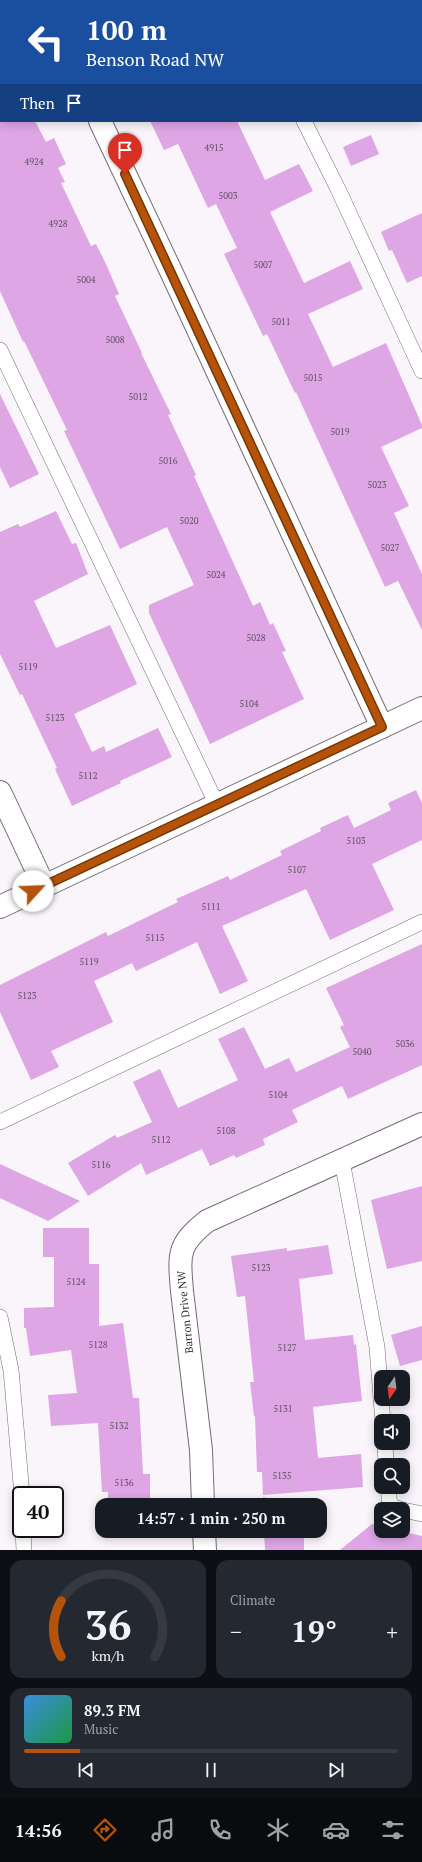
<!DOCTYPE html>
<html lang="en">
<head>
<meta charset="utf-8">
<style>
  :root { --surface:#171b24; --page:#242831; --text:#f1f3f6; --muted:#9ea1a6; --line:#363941; --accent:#b45309 }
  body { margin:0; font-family:"PT Serif",serif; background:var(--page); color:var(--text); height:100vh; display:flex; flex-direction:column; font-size:15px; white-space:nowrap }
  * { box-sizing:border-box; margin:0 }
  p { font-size:13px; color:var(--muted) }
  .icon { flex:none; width:22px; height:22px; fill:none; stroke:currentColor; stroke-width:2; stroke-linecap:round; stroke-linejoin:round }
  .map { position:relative; height:1550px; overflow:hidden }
  .panel { display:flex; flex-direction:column; gap:10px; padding:10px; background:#0d0f14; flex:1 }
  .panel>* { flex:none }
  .banner { position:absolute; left:0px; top:0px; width:422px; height:122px; box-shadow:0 2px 10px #0003; background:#1a4fa0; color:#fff; overflow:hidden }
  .needle { width:26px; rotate:194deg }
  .tools { position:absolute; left:374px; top:1370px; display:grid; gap:8px }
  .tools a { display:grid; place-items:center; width:36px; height:36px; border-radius:8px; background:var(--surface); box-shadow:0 2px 10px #0003; font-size:20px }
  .speed { position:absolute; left:12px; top:1486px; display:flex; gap:8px; font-size:20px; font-weight:700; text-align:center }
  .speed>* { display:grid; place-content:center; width:52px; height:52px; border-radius:50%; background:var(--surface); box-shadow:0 2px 10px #0003; line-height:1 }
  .speed .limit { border:2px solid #111; border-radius:6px; background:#fff; color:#111 }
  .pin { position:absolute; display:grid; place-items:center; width:34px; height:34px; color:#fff; margin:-41px -17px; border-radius:50% 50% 50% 0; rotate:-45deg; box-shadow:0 0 4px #0007 }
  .pin .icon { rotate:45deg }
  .me { position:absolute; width:44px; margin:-22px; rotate:65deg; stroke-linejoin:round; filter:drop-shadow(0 0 3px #0008) }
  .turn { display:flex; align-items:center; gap:14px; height:84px; padding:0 20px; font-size:18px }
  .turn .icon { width:52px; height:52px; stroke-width:2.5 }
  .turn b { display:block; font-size:28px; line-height:34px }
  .then { display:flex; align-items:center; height:38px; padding:0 20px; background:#0003; gap:8px; font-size:15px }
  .big { font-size:30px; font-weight:600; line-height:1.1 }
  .panel .tile { flex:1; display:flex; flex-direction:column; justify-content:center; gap:6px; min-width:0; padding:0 14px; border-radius:12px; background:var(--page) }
  .panel .dial { align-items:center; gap:0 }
  .dial svg { height:104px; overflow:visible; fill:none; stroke:var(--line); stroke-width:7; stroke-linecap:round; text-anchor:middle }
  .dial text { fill:var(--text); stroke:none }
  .song { display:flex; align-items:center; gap:12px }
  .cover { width:48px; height:48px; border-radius:6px; background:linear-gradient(135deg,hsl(210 70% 55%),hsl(140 70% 35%)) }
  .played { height:4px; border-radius:2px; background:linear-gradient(90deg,var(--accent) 15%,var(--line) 15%) }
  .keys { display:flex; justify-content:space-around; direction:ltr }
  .heat { display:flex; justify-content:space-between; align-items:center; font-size:22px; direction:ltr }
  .panel .tiles { flex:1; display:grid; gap:10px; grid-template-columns:1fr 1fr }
  .tile:last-child { grid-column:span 2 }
  .trip { position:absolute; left:95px; top:1498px; width:232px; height:40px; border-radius:12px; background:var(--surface); box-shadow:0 2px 10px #0003; font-weight:600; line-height:40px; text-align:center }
  .tabs { display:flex; height:64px; justify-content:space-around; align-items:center; background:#090b0e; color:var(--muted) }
  .tabs .icon { width:28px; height:28px }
  .tabs .active { color:var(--accent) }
  .tabs b { font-size:18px; color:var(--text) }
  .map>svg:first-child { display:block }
  .building { fill:#dea6e5 }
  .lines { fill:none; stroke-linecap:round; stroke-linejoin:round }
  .service-casing { stroke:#716e72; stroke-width:16 }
  .minor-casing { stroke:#716e72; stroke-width:24 }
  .tertiary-casing { stroke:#716e72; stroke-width:24 }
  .service { stroke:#fff; stroke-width:15 }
  .minor { stroke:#fff; stroke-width:22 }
  .tertiary { stroke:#fff; stroke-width:22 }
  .route-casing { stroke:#753606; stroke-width:10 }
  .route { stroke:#b45309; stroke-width:7 }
  .labels { text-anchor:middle; stroke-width:4; stroke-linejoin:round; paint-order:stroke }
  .number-label { font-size:9px; fill:#5f5061 }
  .street-label { font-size:11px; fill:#353335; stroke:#fff }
</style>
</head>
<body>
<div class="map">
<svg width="422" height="1550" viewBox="0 0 422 1550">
  <rect width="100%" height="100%" fill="#f9f5fa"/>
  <path class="building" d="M0 121H35L46 142 54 138 66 164 58 168 65 182 61 183 91 246 96 244 106 264 119 294 115 296 142 353H141L171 414 168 415 196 475 194 476 253 606 260 602 270 625 273 623 286 651 282 652 304 699 210 744 149 613V605L194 585 167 527 120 549 64 431 67 430 24 341 23 342 0 291Z
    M150 121H237L265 180 299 164 313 191 270 212 304 283 350 261 363 289 308 314 333 367 386 343 422 425V428L381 447 409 506 394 513 422 574V630L398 581 385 587 296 392 295 393 267 334 263 336 224 254 237 248 216 204 208 208 178 144 164 150Z
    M371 135 379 154 351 166 343 147Z
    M422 213V276L407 283 392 250 389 251 381 232Z
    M0 394 39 474 10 488 0 467Z
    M56 511 72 544 76 543 88 574 34 601 56 648 110 625 137 684 74 714 92 752 104 746 106 752 158 728 172 757 120 781 121 783 72 806 55 769 57 768 22 694 20 695 0 654V532L18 524 20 527Z
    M416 790 422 803V840L372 864 394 910 330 940 306 889 222 926 248 981 220 994 197 942 136 971 132 963 94 981 113 1022 51 1051 59 1067 31 1080 0 1012V985L106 932 108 936 178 902 176 899 228 876 230 880 282 855 280 851 321 831 320 828 348 815 354 828 391 810 388 803Z
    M422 944V1065L348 1099 342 1086 292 1110 298 1122 263 1139 265 1145 236 1158 234 1155 210 1166 202 1149 146 1175 141 1163 88 1196 68 1163 115 1135 117 1138 152 1122 133 1082 160 1069 178 1108 238 1080 218 1039 244 1027 265 1069 289 1058 296 1072 350 1047 340 1027 344 1025 326 988Z
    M0 1164 80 1201 48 1221 0 1198Z
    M422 1186V1261L387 1269 371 1200Z
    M43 1228H89V1264H99V1326L123 1323 133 1398H139L143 1474H150V1505H108V1492H102L98 1423 51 1426 48 1395 77 1393 71 1350 30 1356 26 1328H24V1308L54 1307V1257H43Z
    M328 1245 333 1274 299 1279 305 1340 353 1335 354 1345 356 1344 362 1401 313 1407 318 1458 361 1454 363 1487 263 1495 262 1472H257L255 1416H254L250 1382H254L245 1296 237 1297 231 1256 287 1248V1251Z
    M422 1326V1360L400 1366 391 1335Z
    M263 1497 296 1505H263Z
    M372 1524 381 1526V1531H400L422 1536V1550H340Z
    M264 1531H304V1550H265Z"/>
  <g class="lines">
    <defs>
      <path id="service" d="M243 0 244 1
        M304 121 338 189 422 371
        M0 350 217 805
        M0 1122 422 922
        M342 1161 377 1347 381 1398
        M0 1317 11 1370 22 1495
        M381 1399 383 1421
        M385 1443 386 1465
        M388 1487 390 1506 400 1509
        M403 1510 422 1514
        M23 1529 24 1550"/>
      <path id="minor" d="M42 0V1
        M100 121 169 267 382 727
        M0 792 44 886
        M203 1505 201 1450 182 1291C179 1254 177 1245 207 1221L422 1124
        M204 1531 205 1550"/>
      <path id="tertiary" d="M0 907 422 708"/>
    </defs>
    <use href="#service" class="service-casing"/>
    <use href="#minor" class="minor-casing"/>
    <use href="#tertiary" class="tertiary-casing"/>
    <use href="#service" class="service"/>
    <use href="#minor" class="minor"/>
    <use href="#tertiary" class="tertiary"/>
  </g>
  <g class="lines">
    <defs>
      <path id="route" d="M33 891 382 727 125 174"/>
    </defs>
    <use href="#route" class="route-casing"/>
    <use href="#route" class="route"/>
  </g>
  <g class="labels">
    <g class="number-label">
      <text x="214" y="151">4915</text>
      <text x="34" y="165">4924</text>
      <text x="228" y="199">5003</text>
      <text x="58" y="227">4928</text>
      <text x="263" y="268">5007</text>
      <text x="86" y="283">5004</text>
      <text x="281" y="325">5011</text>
      <text x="115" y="343">5008</text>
      <text x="313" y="381">5015</text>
      <text x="138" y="400">5012</text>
      <text x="340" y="435">5019</text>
      <text x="168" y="464">5016</text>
      <text x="377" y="488">5023</text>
      <text x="189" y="524">5020</text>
      <text x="390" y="551">5027</text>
      <text x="216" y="578">5024</text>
      <text x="256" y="641">5028</text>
      <text x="28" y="670">5119</text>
      <text x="249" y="707">5104</text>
      <text x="55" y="721">5123</text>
      <text x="88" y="779">5112</text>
      <text x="356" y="844">5103</text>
      <text x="297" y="873">5107</text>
      <text x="211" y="910">5111</text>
      <text x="155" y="941">5115</text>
      <text x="89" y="965">5119</text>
      <text x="27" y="999">5123</text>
      <text x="405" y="1047">5036</text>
      <text x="362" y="1055">5040</text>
      <text x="278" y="1098">5104</text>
      <text x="226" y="1134">5108</text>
      <text x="161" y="1143">5112</text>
      <text x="101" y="1168">5116</text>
      <text x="261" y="1271">5123</text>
      <text x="76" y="1285">5124</text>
      <text x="98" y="1348">5128</text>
      <text x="287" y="1351">5127</text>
      <text x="283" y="1412">5131</text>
      <text x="119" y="1429">5132</text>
      <text x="282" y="1479">5135</text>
      <text x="124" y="1486">5136</text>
    </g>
    <g class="street-label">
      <text transform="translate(185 1312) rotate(-96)" y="4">Barron Drive NW</text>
    </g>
  </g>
</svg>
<div class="tools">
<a><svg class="needle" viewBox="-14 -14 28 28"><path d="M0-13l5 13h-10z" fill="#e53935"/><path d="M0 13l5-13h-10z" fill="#9ea1a6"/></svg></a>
<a><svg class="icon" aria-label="sound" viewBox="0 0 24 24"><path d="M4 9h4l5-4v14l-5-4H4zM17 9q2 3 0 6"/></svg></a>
<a><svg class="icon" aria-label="search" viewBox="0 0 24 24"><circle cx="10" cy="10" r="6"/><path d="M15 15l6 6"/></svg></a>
<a><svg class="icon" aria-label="layers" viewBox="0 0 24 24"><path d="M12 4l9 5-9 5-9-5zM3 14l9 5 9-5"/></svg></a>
</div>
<div class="speed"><div class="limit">40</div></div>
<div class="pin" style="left:125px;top:174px;background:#d93025"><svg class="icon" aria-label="arrive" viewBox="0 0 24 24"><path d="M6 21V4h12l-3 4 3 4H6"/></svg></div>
<svg class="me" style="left:33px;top:891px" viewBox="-20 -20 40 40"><circle r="19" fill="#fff"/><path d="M0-13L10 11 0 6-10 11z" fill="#b45309"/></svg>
<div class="trip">14:57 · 1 min · 250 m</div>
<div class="banner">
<div class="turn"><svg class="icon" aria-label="left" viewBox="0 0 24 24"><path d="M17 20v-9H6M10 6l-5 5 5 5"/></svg><div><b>100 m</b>Benson Road NW</div></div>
<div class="then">Then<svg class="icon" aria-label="arrive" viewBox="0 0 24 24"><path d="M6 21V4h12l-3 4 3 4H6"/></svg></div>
</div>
</div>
<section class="panel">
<div class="tiles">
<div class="tile dial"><svg viewBox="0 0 100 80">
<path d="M14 69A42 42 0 1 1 86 69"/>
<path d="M14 69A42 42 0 0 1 14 26" stroke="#b45309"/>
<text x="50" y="56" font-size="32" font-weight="700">36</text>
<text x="50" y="72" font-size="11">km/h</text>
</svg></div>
<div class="tile"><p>Climate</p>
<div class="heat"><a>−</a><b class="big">19°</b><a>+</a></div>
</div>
<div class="tile">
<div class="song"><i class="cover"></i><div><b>89.3 FM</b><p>Music</p></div></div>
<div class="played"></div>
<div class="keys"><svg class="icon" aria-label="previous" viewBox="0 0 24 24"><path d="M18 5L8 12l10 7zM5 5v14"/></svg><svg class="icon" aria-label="pause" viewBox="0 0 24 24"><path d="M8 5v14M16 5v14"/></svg><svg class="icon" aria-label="next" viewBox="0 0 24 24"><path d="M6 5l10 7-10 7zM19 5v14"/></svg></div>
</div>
</div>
</section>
<nav class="tabs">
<b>14:56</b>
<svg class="icon active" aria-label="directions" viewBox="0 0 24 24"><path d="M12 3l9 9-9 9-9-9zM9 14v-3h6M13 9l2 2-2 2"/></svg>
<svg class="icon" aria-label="music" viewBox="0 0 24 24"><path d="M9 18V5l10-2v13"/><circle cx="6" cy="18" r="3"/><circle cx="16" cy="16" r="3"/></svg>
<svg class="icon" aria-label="phone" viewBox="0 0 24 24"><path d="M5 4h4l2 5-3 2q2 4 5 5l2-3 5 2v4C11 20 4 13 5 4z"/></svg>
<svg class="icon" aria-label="climate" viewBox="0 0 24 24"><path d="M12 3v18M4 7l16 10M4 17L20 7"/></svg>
<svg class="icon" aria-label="car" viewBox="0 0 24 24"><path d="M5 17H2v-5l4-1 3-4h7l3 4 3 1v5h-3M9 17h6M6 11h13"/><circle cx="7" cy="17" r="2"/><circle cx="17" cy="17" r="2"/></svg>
<svg class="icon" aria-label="filters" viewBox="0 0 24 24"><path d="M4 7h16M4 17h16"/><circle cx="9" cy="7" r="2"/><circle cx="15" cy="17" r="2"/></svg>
</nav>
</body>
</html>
